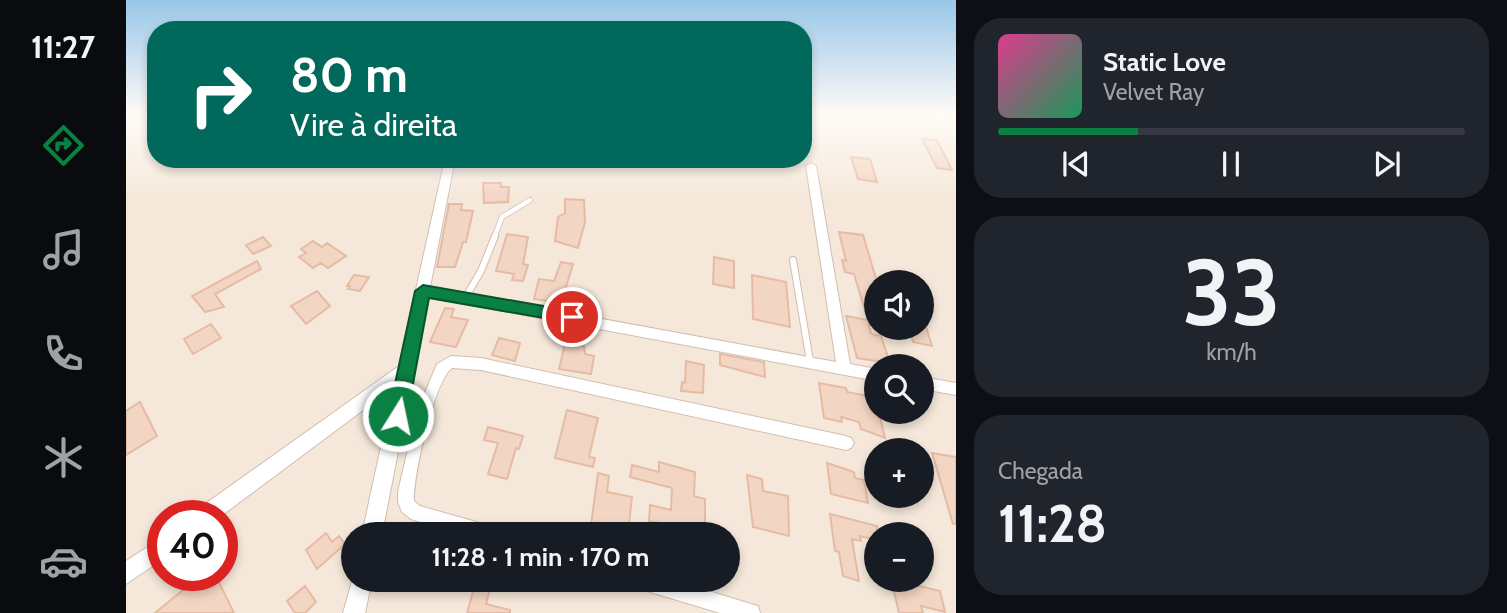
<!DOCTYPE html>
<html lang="pt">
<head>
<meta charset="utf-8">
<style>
  :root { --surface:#171b24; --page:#20242c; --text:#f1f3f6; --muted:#9ea1a6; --line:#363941; --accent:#0b8043 }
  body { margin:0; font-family:Cabin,sans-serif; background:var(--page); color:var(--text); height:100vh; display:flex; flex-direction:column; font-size:26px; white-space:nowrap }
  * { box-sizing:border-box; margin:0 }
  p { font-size:23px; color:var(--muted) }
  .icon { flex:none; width:38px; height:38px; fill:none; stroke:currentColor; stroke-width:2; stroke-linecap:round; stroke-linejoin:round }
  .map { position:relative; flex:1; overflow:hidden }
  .drawer { display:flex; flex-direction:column; gap:18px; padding:18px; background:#0d0f14; width:551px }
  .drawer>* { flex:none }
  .guide { position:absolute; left:21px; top:21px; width:665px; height:147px; border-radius:28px; box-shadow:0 4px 10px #0003; background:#00695c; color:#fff; overflow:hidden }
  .fabs { position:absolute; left:738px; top:270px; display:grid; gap:14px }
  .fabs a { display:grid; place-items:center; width:70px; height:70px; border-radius:50%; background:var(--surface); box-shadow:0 4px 10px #0003; font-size:35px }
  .speed { position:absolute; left:21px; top:500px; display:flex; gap:14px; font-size:35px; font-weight:700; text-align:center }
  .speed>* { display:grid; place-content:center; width:91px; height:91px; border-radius:50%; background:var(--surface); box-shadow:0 4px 10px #0003; line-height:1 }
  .speed .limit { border:10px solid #d22; background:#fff; color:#111 }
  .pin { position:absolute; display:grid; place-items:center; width:60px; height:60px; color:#fff; margin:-30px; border:4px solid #fff; border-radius:50%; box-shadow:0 2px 7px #0007 }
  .me { position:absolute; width:77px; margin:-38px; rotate:10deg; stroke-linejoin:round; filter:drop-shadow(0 0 5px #0008) }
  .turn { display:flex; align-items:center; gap:24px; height:147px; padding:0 28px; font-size:32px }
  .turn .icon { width:91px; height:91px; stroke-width:2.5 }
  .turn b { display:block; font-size:49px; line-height:60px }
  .big { font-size:52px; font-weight:700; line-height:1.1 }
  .drawer .card { flex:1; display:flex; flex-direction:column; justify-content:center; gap:10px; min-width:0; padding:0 24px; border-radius:28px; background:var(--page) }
  .drawer .dial { align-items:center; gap:0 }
  .dial b { font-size:91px; line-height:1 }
  .song { display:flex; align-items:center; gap:21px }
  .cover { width:84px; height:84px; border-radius:10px; background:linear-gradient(135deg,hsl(330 70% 55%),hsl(150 70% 35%)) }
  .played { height:7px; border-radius:4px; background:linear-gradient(90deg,var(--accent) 30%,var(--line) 30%) }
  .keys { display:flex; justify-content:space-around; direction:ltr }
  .trip { position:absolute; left:215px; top:522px; width:399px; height:70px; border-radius:35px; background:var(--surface); box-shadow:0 4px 10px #0003; font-weight:700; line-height:70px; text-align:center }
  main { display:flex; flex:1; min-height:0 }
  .tab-bar { display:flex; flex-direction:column; width:126px; justify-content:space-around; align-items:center; background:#090b0e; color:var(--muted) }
  .tab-bar .icon { width:49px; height:49px }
  .tab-bar .on { color:var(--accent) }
  .tab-bar b { font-size:32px; color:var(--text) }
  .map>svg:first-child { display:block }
  .residential { fill:#f5e8da; fill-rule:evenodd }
  .building { fill:#f3d5c3; stroke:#e6bba3; stroke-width:2 }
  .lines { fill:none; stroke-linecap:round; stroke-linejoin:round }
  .service-far1-casing { stroke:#d1beb0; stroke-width:6 }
  .service-casing { stroke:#d1beb0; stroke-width:8 }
  .minor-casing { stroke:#d1beb0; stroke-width:2 }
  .tertiary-casing { stroke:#d1beb0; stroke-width:2 }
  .service-far1 { stroke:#fff; stroke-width:4.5 }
  .service { stroke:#fff; stroke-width:6 }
  .minor { fill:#fff; fill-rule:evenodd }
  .tertiary { fill:#fff; fill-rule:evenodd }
  .route { fill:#0b8043; stroke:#07532c; stroke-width:2 }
</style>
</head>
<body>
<main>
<nav class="tab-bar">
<b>11:27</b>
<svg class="icon on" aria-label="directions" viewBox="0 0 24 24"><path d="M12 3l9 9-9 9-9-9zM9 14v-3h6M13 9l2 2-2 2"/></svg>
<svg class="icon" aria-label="music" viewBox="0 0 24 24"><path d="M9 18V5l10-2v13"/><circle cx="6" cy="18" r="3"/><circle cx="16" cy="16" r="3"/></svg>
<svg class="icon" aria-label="phone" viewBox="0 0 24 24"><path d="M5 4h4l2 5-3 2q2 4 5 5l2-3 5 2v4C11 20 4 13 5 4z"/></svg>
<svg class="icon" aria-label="climate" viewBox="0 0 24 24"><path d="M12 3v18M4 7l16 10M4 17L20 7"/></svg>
<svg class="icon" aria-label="car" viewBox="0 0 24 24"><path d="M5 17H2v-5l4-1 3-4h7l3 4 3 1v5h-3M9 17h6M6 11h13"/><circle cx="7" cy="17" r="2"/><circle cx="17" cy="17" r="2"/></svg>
</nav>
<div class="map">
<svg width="830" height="613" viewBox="0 0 830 613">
  <rect width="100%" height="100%" fill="#fdf6ec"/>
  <path class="residential" d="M0 115H30V159H677V115H830V613H0ZM751 282H796V327H751ZM751 366H796V411H751ZM751 450H796V495H751ZM37 516H96V576H37ZM228 534H602V579H228ZM751 534H796V579H751Z"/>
  <path class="building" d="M796 139 811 140 826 170 811 168Z
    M725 157 744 159 751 182 732 179Z
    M357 183H375V187H383L382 202 358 203Z
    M439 199 458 200 459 222 452 248 429 241 432 217 439 213Z
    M323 204H336L335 210 347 211 340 242H337L329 267H311Z
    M713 232 737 235 751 282V309L738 307 728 274 719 272 716 260 720 261Z
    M381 234 402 237 397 264 402 265 397 281 386 280 388 274 370 271Z
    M137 237 145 246 127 254 120 245Z
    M187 241 196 247 201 243 220 256 202 268 195 263 187 268 173 257 180 253 175 249Z
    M588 257 608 261V288L587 284Z
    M131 261 135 269 89 294 98 307 79 312 66 296Z
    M435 262 447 264 435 303 408 299 413 279 428 281Z
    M228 275 243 277 234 291 222 289 224 286H221Z
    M626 275 660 282 664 327 627 319Z
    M191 291 204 306 180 324 165 306Z
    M319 308 328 309 325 317 342 320 330 347 304 342Z
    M720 316 742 320 745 334 755 336 764 363 731 358Z
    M85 324 95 338 67 354 58 339Z
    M783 327H800L806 346 787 342Z
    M373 338 394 343 389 361 366 355Z
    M440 340 451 342 450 345 458 346 459 354 468 356 465 374 433 369Z
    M594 354 638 362 639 377 594 365Z
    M560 361 578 365 577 393 555 391 556 382 559 383Z
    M693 383 720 388 721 392 742 396 746 412 753 413 759 438 735 429 733 422 715 417 716 422 698 418Z
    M14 402 31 436 0 455V411Z
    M441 410 472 418 463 457 469 458 467 467 429 458Z
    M362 427 397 436 393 449 390 448 381 479 362 474 372 443 358 440Z
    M806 453 830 457V524H827Z
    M533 462 569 472 568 496 579 499V534H567V529L523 521 524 505 545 510 546 488 504 477 506 465 533 472Z
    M701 463 728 472 729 478 738 480 742 503 705 494Z
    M472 473 483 476 481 492 506 497 502 534H460L462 524 465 525Z
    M621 475 636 479 637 491 662 496 663 536 627 527Z
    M704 514 751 526V540L734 536 735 541 726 539 733 581 717 576 713 552 709 551Z
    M200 533 206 542 213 536 219 544 191 569 180 550Z
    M74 576H90L108 613H29Z
    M765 579H781V583L814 591 819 612 795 606 797 613H773Z
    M350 581 365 585 360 604 384 610V613H341Z
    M179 586 190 602 179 613H169L161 601Z"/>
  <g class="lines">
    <defs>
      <path id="service-far1" d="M368 238 376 217 404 200"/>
      <path id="service" d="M667 260 684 361
        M339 298 355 271 369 236"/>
      <path id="minor" d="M770 115 830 118V122L774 117Z
        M685 163 690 166 724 364 751 369V381L297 296 291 291 297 286 710 362 680 166Z
        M325 356 355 358 720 436 725 438 728 443 725 448 720 450 355 370 326 368C308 381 287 477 288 501L294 506 361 525 367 528 369 534H332L285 519 276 512 272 502V492L288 423 267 421 265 416 267 411 272 409H292L311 364Z
        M796 377 830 383V395L796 389Z
        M502 579H543L625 604 632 606 634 613H594L511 588 505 585Z"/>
      <path id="tertiary" d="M319 159H329L256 534H236L268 387 95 516H69L72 509 273 366Z
        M37 537V559L0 584V561Z
        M228 574V579H246L239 613H217Z"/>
    </defs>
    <use href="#service-far1" class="service-far1-casing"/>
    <use href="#service" class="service-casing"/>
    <use href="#minor" class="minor-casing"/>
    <use href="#tertiary" class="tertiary-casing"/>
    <use href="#service-far1" class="service-far1"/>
    <use href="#service" class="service"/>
    <use href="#minor" class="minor"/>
    <use href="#tertiary" class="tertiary"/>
  </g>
  <linearGradient id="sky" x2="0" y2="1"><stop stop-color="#97c7e8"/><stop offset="0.57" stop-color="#fefbf6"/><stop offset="1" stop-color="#fefbf6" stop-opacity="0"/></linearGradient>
  <rect width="830" height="201" fill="url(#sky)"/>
  <path class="route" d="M297 285 446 311 454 317 446 323 303 298 281 416 278 422 272 425 265 422 262 416 289 291Z"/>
</svg>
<div class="fabs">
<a><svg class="icon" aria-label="sound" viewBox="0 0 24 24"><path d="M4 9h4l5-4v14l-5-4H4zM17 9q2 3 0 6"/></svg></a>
<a><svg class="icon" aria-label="search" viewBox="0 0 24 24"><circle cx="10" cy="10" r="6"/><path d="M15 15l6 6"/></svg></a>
<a>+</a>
<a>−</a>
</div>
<div class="speed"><div class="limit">40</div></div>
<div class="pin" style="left:446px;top:317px;background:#d93025"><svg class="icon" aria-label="arrive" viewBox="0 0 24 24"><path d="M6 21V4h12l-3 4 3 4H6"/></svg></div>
<svg class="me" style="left:272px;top:416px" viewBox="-20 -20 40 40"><circle r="17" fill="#0b8043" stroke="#fff" stroke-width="3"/><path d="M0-11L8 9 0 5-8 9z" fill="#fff"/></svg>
<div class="trip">11:28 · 1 min · 170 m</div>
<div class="guide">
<div class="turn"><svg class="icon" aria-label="right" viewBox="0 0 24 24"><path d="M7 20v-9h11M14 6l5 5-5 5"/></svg><div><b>80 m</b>Vire à direita</div></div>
</div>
</div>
<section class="drawer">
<div class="card">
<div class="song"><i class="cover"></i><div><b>Static Love</b><p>Velvet Ray</p></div></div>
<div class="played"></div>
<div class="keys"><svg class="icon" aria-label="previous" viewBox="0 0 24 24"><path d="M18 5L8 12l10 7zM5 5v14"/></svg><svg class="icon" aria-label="pause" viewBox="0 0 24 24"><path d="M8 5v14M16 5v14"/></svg><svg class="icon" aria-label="next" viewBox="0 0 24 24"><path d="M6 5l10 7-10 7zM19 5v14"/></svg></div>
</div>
<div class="card dial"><b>33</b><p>km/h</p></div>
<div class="card"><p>Chegada</p><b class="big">11:28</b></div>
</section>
</main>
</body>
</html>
